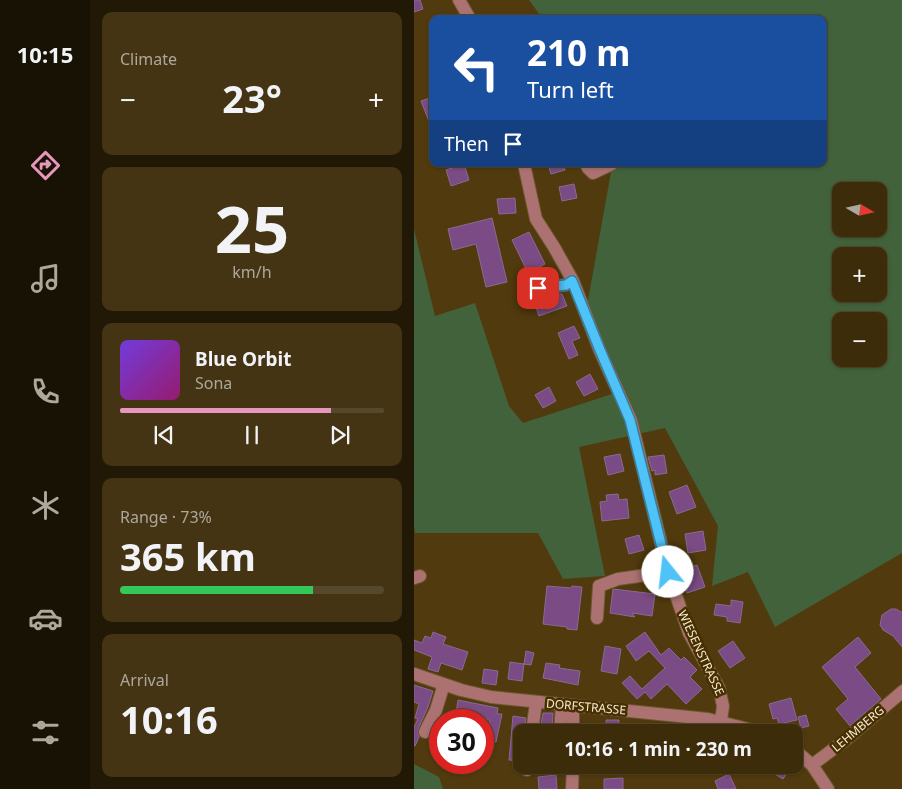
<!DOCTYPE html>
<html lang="en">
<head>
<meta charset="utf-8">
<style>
  :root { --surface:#3d2c0a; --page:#443413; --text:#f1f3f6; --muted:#ada79c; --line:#56482b; --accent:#e797bd }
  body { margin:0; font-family:"Noto Sans",sans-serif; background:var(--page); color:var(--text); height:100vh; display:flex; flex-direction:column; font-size:19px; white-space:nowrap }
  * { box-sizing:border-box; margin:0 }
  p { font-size:16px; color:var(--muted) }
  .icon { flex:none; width:28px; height:28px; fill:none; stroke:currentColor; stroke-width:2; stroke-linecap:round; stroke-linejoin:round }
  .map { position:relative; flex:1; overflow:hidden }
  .sheet { display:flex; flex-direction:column; gap:12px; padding:12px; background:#221806; width:324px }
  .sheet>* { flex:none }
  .banner { position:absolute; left:15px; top:15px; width:398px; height:152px; border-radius:10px; box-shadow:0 1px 4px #0004,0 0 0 1px var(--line); background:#1a4fa0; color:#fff; overflow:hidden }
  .needle { width:32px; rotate:99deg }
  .tools { position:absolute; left:418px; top:182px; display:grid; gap:10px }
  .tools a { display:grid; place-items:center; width:55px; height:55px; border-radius:10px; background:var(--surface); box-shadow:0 1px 4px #0004,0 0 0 1px var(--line); font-size:25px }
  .speed { position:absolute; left:15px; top:709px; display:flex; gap:10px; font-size:25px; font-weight:700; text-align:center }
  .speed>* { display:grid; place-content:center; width:65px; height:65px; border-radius:50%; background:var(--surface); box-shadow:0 1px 4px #0004,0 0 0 1px var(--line); line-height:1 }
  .speed .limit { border:8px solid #d22; background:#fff; color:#111 }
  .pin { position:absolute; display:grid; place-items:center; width:42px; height:42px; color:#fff; margin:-21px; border-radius:10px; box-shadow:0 2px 8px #0006 }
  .me { position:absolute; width:55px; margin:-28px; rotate:344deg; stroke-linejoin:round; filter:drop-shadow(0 0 4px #0008) }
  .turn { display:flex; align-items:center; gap:18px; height:105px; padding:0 15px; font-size:22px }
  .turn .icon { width:65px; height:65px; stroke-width:2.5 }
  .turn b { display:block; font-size:35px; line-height:42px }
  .then { display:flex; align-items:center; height:48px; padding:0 15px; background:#0003; gap:10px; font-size:19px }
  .big { font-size:38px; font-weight:700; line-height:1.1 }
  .sheet .card { flex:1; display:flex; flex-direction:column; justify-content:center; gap:8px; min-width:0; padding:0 18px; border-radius:10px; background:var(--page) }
  .sheet .dial { align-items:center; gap:0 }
  .dial b { font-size:65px; line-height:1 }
  .song { display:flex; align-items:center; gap:15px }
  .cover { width:60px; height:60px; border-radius:8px; background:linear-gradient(135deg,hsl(260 70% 55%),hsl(320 70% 35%)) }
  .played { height:5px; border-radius:2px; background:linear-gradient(90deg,var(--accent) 80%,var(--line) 80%) }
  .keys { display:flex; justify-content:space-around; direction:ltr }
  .heat { display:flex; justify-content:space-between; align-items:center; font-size:28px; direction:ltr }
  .charge { height:8px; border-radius:4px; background:linear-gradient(90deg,#34c759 73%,var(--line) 0) }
  .trip { position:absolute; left:99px; top:724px; width:290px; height:50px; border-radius:10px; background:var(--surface); box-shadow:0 1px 4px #0004,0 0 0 1px var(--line); font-weight:700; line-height:50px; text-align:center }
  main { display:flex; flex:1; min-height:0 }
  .dock { display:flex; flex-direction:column; width:90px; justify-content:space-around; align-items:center; background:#181204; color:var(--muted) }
  .dock .icon { width:35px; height:35px }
  .dock .current { color:var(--accent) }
  .dock b { font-size:22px; color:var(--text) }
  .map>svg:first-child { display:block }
  .green { fill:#42623b; fill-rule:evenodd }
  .building { fill:#7a4b84; stroke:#896b90 }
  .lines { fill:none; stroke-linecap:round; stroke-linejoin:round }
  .minor-casing { stroke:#6c562d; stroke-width:14 }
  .minor { stroke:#ac7272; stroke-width:12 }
  .route-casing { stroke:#337fa1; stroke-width:12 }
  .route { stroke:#4fc3f7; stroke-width:9 }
  .labels { text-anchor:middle; stroke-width:5; stroke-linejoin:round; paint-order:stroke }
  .street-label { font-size:12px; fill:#f8ead4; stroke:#463000 }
</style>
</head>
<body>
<main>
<nav class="dock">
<b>10:15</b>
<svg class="icon current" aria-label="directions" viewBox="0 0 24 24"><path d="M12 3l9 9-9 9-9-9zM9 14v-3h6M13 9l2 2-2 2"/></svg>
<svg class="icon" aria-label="music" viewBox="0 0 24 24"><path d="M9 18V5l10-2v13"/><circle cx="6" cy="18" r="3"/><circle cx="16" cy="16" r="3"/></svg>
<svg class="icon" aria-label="phone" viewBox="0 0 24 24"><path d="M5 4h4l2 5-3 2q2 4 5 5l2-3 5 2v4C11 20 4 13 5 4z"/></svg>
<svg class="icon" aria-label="climate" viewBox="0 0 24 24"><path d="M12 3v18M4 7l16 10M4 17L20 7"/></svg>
<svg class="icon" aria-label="car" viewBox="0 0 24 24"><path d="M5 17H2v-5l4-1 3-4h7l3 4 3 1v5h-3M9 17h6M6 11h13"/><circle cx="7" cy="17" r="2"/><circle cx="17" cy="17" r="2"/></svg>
<svg class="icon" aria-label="filters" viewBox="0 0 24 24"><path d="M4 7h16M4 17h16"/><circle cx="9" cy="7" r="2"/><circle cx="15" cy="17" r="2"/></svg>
</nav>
<section class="sheet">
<div class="card"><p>Climate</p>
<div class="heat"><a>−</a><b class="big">23°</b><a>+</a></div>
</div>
<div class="card dial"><b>25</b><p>km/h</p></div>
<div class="card">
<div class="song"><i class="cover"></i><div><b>Blue Orbit</b><p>Sona</p></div></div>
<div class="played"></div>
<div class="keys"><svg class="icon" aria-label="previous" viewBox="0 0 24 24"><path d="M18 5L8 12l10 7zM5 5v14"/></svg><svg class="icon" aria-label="pause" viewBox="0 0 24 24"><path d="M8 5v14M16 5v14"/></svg><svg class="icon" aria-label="next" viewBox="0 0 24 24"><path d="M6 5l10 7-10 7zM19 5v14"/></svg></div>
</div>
<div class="card"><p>Range · 73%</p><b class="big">365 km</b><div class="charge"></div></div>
<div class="card"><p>Arrival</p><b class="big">10:16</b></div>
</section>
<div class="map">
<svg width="489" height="789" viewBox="0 0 489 789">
  <rect width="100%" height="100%" fill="#513a0d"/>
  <path class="green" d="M115 0H488V553L361 627 334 572 298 586 304 526 251 428 165 447 191 576 149 579 124 533H1L0 526V229L21 316 61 303 95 406 109 423 204 392 173 306 197 172 202 164H409V19H129ZM426 191H464V229H426ZM426 256H464V294H426ZM426 321H464V359H426Z
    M0 764 25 777 29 789H0Z"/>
  <path class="building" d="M0 0H6L9 9 0 12Z
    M19 97V129H18L7 101Z
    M50 164 55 180 37 186 32 170Z
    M134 164H149L151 170 137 174Z
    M160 184 163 198 148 201 145 187Z
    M101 198 102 213 85 214 83 199Z
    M78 218 93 282 72 287 62 244 39 250 34 229Z
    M115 232 131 264 114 273 98 240Z
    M140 294H148L153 306 125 316 120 302Z
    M160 326 166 338 158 341 164 355 155 359 144 333Z
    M176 374 184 389 170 396 162 382Z
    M135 387 142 401 129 408 121 395Z
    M206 454 210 471 194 475 190 457Z
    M250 455 253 473 241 475V470L238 471 234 457Z
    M273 485 282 507 263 514 255 492Z
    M204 494 205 500 213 499 215 518 188 521 186 502 193 501 192 495Z
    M289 531 292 550 274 553 271 534Z
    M225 535 230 550 215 554 211 539Z
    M283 565 291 587 273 593 267 578 273 575 271 569Z
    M133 586 157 588 158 586 168 587 163 630 153 629V627L129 624Z
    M199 589 241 594 238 616 218 613 221 617 196 613Z
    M317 600 329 602 326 623 313 621V617L300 615 302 604 317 606Z
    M477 609H482L489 613V648L479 636 469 630 466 625 468 615Z
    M19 632 32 637 29 644 54 652 48 670 27 663 24 672 14 669 18 657 0 650V640L8 643 11 636 17 638Z
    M231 632 247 655 255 648 267 660 270 657 283 670 276 677 288 689 272 704 253 684 237 699 231 692 223 699 208 683 216 676 228 689 251 668 235 651 222 661 212 646Z
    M444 637 457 653 441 667 467 699 436 726 422 709 434 699 408 667Z
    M319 641 331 658 316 668 304 651Z
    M191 646 207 649 203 674 187 671Z
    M112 651 120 653 117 665 110 664Z
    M96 662 110 664 108 681 94 679Z
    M132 663 146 665 145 668 166 671 164 685 129 678Z
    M70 669 84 671 82 685 68 683Z
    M0 685 19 691 14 707 4 729 5 737 1 746H0V727L4 719 1 718 5 704 0 702Z
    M377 698 383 720 365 724 363 718 359 719 355 704Z
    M44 700 84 708 83 714H88L82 742 72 740 76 720H41Z
    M129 713H139L138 732 126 731Z
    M392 715 395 726 387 728 384 717Z
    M99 716 112 718 110 729 108 728 107 761 95 760Z
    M192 720H205V732H192Z
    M346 765H378L369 779Z
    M315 774 322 789H304L301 781Z
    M142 775 143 789H125L124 777Z
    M209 778V789H190V779Z"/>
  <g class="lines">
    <defs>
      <path id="minor" d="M45 0 56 19
        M110 164 122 219 140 247 159 281 186 351 217 420 254 572 275 633 305 688 309 706 307 721
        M172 164 174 168 179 173 198 164
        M124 288 151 285 159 281
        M0 578 6 576
        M183 618 185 586 204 579 254 572
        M0 674 47 690 77 697 294 719 346 732
        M11 732 22 710 30 684
        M118 732 122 702
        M146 732 148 704
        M159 732V705
        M380 749 398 765 414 789
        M398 765 434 738 489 691
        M113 770 114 765
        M158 789 159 765"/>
    </defs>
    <use href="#minor" class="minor-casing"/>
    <use href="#minor" class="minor"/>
  </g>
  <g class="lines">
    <defs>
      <path id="route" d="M124 288 152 285 158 281 186 350 216 420 254 572"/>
    </defs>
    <use href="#route" class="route-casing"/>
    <use href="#route" class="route"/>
  </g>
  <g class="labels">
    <g class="street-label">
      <text transform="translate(287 653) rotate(65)" y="4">WIESENSTRASSE</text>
      <text transform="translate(172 707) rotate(5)" y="4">DORFSTRASSE</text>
      <text transform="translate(444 729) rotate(-40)" y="4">LEHMBERG</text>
    </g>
  </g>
</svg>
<div class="tools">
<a><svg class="needle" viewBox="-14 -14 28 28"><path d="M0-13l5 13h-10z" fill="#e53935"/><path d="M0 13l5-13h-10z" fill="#ada79c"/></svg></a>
<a>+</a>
<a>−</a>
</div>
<div class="speed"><div class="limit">30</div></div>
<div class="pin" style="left:124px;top:288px;background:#d93025"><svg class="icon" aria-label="arrive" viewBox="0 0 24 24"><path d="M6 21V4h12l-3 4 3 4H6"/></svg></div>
<svg class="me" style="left:254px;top:572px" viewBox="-20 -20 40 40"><circle r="19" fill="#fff"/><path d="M0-13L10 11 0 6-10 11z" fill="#4fc3f7"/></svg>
<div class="trip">10:16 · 1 min · 230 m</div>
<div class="banner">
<div class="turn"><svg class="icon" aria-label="left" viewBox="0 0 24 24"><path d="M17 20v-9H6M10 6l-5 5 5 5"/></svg><div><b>210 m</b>Turn left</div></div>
<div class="then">Then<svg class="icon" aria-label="arrive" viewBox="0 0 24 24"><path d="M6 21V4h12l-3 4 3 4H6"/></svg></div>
</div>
</div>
</main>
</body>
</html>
